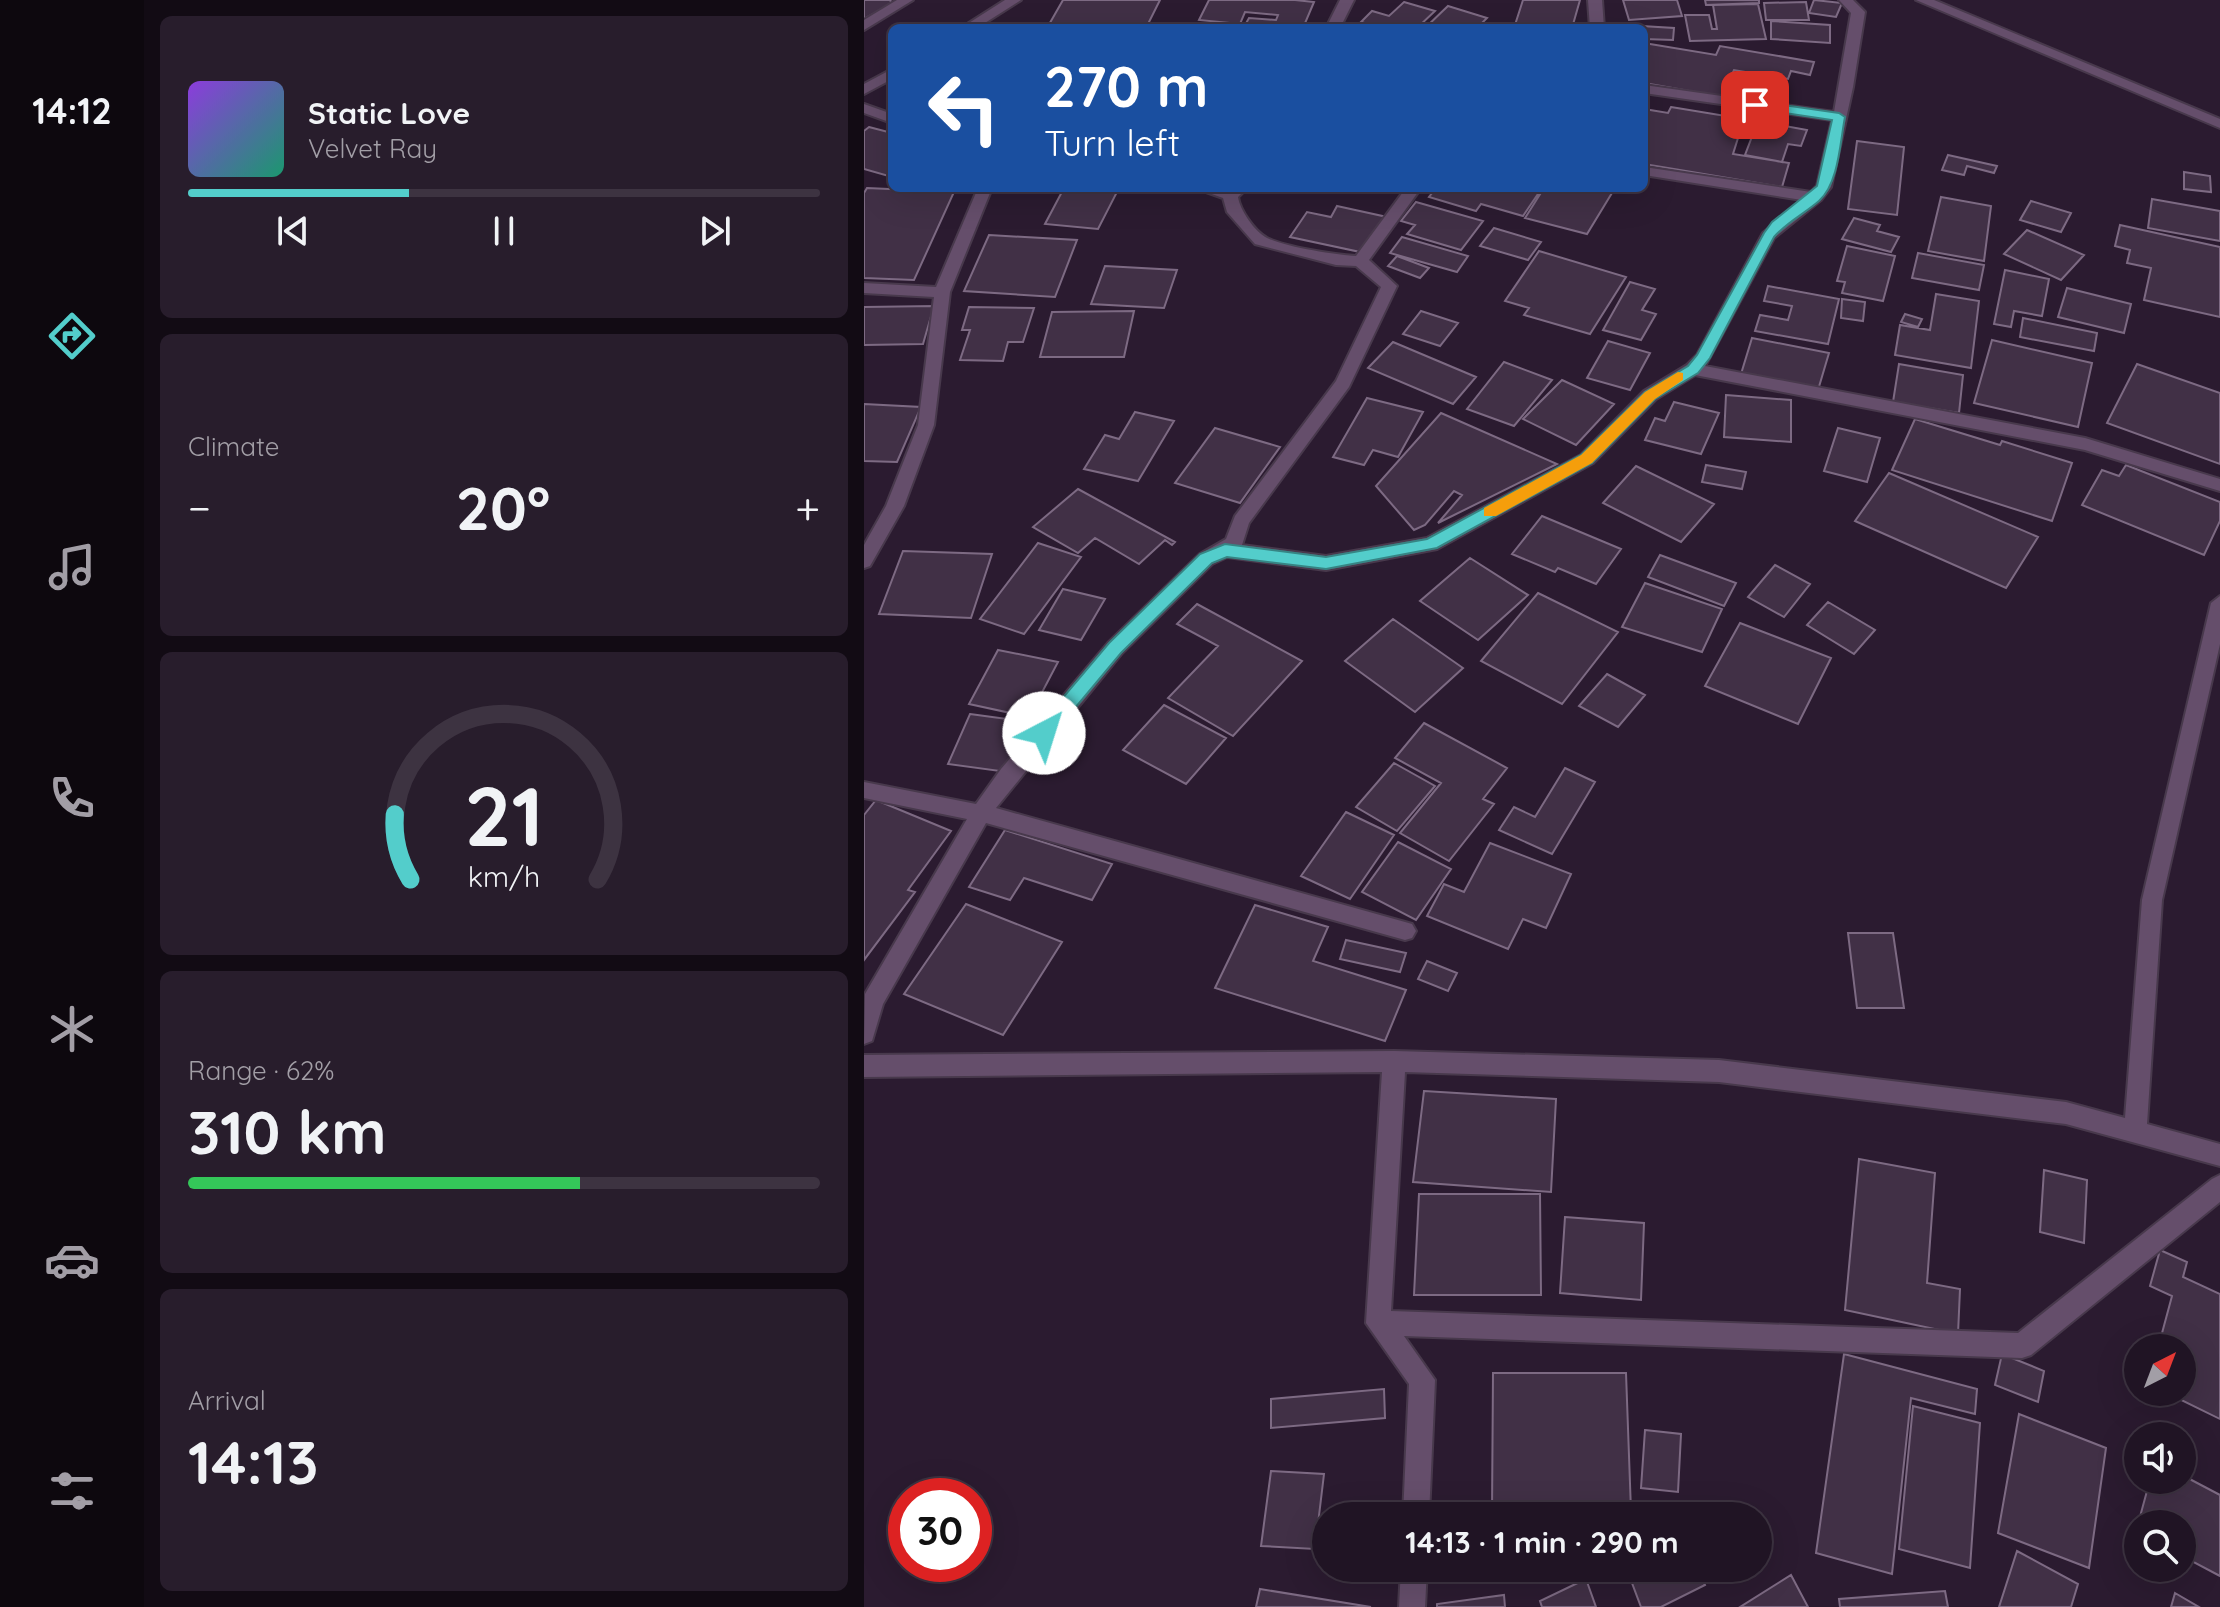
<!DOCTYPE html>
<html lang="en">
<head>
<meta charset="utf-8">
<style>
  :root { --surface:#201424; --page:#281d2c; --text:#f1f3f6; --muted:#a29ea6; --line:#3d3341; --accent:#53cdcb }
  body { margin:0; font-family:Quicksand,sans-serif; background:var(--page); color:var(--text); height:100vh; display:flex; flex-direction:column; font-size:30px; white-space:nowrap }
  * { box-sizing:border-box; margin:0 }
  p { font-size:26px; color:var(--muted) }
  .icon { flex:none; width:44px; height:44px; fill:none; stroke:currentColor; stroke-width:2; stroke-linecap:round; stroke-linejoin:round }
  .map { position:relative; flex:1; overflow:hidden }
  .details { display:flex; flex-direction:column; gap:16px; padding:16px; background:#120b14; width:720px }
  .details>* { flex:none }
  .guide { position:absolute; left:24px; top:24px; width:760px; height:168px; border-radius:12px; box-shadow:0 8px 32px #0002,0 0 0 2px var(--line); background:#1a4fa0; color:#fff; overflow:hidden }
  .needle { width:52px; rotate:42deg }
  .fabs { position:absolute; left:1260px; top:1334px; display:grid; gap:16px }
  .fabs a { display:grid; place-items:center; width:72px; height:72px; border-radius:50%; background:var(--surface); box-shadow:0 8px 32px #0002,0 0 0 2px var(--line); font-size:40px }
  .speed { position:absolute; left:24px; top:1478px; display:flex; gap:16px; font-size:40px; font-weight:700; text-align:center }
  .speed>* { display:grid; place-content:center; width:104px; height:104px; border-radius:50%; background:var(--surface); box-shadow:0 8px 32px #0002,0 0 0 2px var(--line); line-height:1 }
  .speed .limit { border:12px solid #d22; background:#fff; color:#111 }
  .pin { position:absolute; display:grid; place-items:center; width:68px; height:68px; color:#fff; margin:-34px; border-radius:16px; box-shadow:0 4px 12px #0006 }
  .me { position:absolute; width:88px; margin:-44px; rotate:40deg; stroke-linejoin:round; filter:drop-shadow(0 0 6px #0008) }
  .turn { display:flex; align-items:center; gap:28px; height:168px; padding:0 24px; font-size:36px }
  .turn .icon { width:104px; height:104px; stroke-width:2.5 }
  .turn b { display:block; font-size:56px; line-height:68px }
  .big { font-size:60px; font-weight:700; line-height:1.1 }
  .details .tile { flex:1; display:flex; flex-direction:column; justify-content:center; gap:12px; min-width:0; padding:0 28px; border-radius:12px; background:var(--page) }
  .details .dial { align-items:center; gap:0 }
  .dial svg { height:208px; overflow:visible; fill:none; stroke:var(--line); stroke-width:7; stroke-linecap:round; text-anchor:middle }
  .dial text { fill:var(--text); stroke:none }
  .song { display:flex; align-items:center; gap:24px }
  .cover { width:96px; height:96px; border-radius:12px; background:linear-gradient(135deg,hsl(270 70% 55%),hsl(160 70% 35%)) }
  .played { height:8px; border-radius:4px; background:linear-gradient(90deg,var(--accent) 35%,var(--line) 35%) }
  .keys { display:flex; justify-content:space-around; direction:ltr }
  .heat { display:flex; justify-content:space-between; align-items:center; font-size:44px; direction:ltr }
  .charge { height:12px; border-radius:6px; background:linear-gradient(90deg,#34c759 62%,var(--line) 0) }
  .trip { position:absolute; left:448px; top:1502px; width:460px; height:80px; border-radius:40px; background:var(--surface); box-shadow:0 8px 32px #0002,0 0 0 2px var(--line); font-weight:700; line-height:80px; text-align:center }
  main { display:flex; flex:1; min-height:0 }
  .menu { display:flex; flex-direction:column; width:144px; justify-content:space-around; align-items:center; background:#0d080e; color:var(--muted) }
  .menu .icon { width:56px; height:56px }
  .menu .current { color:var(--accent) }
  .menu b { font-size:36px; color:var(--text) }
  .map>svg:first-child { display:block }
  .building { fill:#413046; stroke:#7d6a83; stroke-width:2 }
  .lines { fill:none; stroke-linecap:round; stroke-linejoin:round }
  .minor-casing { stroke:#48394c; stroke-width:4 }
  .minor { fill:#654e6b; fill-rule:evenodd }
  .route { fill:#53cdcb; stroke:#368584; stroke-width:2 }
  .slow { fill:#f59e0b }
</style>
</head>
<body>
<main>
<nav class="menu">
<b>14:12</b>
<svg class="icon current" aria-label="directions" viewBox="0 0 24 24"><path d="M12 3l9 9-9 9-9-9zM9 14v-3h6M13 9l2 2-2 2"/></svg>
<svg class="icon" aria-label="music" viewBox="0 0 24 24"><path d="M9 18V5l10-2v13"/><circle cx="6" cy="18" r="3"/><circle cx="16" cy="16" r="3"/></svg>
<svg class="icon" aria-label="phone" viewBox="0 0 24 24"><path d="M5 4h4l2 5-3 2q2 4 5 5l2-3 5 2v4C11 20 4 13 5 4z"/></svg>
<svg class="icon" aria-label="climate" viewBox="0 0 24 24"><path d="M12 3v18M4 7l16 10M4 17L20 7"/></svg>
<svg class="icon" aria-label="car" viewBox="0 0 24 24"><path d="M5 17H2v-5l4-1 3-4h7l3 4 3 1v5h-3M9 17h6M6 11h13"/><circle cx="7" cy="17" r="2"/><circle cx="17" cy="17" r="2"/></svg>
<svg class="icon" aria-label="filters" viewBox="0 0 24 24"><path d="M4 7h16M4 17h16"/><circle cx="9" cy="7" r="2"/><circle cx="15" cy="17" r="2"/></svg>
</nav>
<section class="details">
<div class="tile">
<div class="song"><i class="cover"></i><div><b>Static Love</b><p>Velvet Ray</p></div></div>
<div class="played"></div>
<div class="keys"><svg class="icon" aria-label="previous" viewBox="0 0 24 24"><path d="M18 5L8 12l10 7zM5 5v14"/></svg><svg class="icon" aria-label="pause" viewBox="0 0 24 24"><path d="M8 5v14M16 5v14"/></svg><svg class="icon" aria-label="next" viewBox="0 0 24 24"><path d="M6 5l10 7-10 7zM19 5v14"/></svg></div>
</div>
<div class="tile"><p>Climate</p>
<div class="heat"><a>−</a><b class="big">20°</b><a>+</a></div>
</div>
<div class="tile dial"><svg viewBox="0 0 100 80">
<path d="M14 69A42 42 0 1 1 86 69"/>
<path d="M14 69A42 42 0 0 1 8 44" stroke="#53cdcb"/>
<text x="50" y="56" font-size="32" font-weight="700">21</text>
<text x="50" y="72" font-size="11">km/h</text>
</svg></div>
<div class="tile"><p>Range · 62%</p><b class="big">310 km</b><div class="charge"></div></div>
<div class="tile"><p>Arrival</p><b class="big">14:13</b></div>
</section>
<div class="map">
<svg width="1356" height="1607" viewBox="0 0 1356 1607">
  <rect width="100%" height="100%" fill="#2b1b30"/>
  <path class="building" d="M0 0H25L30 3 0 19Z
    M199 0H296L282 28H183Z
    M345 0H431L450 2 439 28H392L380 27 385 18 412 20 414 15 381 12 376 24 335 20Z
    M659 0H716L708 28H650Z
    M759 0H813L818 16 765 20Z
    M841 0H895V3L842 5Z
    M950 0 978 3 972 17 945 13Z
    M540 2 571 11 553 28H510L512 26 497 22 508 11 525 16Z
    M942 2 945 20H902L900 3Z
    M894 4 902 39 826 41 821 15H845L848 29H853L849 5Z
    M584 6 623 18 613 28H561Z
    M907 21 966 25V43L907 39Z
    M761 25 810 28 809 40 780 39V28H761Z
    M780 43 852 55 856 46 950 62 946 75 927 71 924 79 870 70 867 77 923 87 916 107 780 83Z
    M807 107 880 119 869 154 925 163 918 187 780 164V109L804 113Z
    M894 121 943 130 937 146 924 144 918 162 881 155Z
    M5 127 28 133V177L0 169V131Z
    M993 141 1040 147 1033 215 984 209Z
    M1084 155 1133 166 1130 173 1103 166 1100 175 1078 170Z
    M1320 172 1346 176 1347 192 1320 189Z
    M3 188 90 192 50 280 0 278V193Z
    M200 188 253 192 234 229 181 224Z
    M572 188H678L659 216 617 204 612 211 565 197Z
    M680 188H751L723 234 661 218Z
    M1077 197 1127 206 1120 261 1064 251Z
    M1288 199 1356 211V241L1284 228Z
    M1167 201 1207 213 1197 232 1156 220Z
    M552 202 619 221 597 250 543 234 551 225 537 221Z
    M473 206 523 217 501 253 426 237 443 212 467 217Z
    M990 218 1016 225 1013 231 1035 237 1027 252 978 239Z
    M1256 225 1356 247V317L1280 300 1287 268 1263 263 1266 250 1251 246Z
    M630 228 677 242 664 260 616 246Z
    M1163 230 1220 255 1197 280 1140 254Z
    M125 235 213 240 191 297 100 291Z
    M538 237 604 256 593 272 526 253Z
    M983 246 1031 256 1019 301 978 293 981 282 973 281Z
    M675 251 762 277 726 334 660 315 665 308 641 301Z
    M1054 253 1120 265 1115 290 1048 278Z
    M533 256 565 268 556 278 524 266Z
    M241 266 313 270 300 308 227 304Z
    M1141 270 1185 279 1178 316 1150 311 1147 327 1130 324Z
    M766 282 791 289 778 310 792 314 777 340 739 330Z
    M904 286 975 299 964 344 891 331 896 315 924 320 928 306 900 301Z
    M1203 288 1267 304 1260 333 1194 317Z
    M1072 294 1115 301 1107 368 1031 355 1036 325 1066 330Z
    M978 299 1001 302 999 321 977 318Z
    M70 306 59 344 0 345V307Z
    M105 307 170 308 159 342H144L139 361 96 360 106 330H98Z
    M270 311 260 357H176L188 312Z
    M557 311 594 323 576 346 539 334Z
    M1041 314 1058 319 1054 327 1037 322Z
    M1159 318 1233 333 1230 351 1156 337Z
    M888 338 965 353 954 390 877 374Z
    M1128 340 1228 363 1214 427 1110 403Z
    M744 341 786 353 766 390 723 378Z
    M529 342 612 377 589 404 504 368Z
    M640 362 688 380 650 426 603 409Z
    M1035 364 1099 375 1095 413 1029 402Z
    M1273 364 1356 393V464L1243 423Z
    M698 380 750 404 712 445 659 419Z
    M862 395 927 400V442L860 437Z
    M503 398 559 412 534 457 509 450 500 465 469 457Z
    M810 402 855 413 837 454 781 440 791 418 801 421Z
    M0 404 57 407 33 462 0 461Z
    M271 412 310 421 274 481 220 469 241 435 255 439Z
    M577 413 693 464 574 523 598 495 590 491 561 525 550 530 512 486Z
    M1051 419 1136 445 1138 441 1208 463 1188 521 1028 470Z
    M351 428 416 447 376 503 311 483Z
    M974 428 1016 438 1003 482 960 471Z
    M842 465 882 472 878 489 838 482Z
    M1262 465 1356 502V521L1340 555 1218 505 1238 470 1255 476Z
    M772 466 850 504 817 542 739 503Z
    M1025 473 1174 537 1142 588 991 521Z
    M214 489 311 542 308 545 301 540 275 564 231 538 214 553 169 527Z
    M678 516 757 549 732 584 694 568 691 572 648 554Z
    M174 543 217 557 160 634 116 619Z
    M39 551 128 554 107 618 15 614Z
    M796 555 872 583 860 606 784 577Z
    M606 558 664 595 614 640 556 601Z
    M911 565 946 584 920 617 884 597Z
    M781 583 858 609 838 652 758 627Z
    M199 589 241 599 217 640 175 630Z
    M674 593 754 632 698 704 617 661Z
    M964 602 1011 630 990 654 943 625Z
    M333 604 438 661 369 736 304 698 354 646 313 624Z
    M529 619 599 668 551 712 481 661Z
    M876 623 967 658 934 724 841 686Z
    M134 650 194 662 165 717 105 704Z
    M743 674 781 695 754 727 715 706Z
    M300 705 362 738 322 784 259 750Z
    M106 714 165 722 143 772 84 764Z
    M560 723 643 768 619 799 630 804 585 861 536 833 577 783 531 758Z
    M530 763 571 786 533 831 492 807Z
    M701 768 731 782 688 854 635 830 650 807 671 817Z
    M12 800 87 831 44 890 51 892 0 960V815Z
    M482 812 530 835 486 899 437 876Z
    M141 830 248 864 228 900 160 878 146 900 105 887Z
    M534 842 587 869 552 920 498 892Z
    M626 843 707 874 682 928 659 919 644 949 563 916 580 884 600 892Z
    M102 904 198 942 139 1035 40 994Z
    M391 905 464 927 449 961 542 990 521 1041 351 988Z
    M984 933H1029L1040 1008H993Z
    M482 940 542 953 536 972 476 959Z
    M563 961 593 973 584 991 554 979Z
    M560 1091 692 1099 687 1192 549 1182Z
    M995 1159 1071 1173 1063 1283 1096 1289 1094 1334 981 1310Z
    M1180 1170 1223 1180 1220 1243 1176 1232Z
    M555 1194H676L677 1295H550Z
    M701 1217 780 1223 777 1300 696 1293Z
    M1296 1250 1323 1262 1319 1277 1356 1294V1419L1301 1392H1318V1348H1294L1308 1296 1286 1286Z
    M980 1354 1113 1389 1111 1414 1047 1398 1028 1574 952 1553Z
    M1138 1354 1180 1371 1174 1402 1131 1385Z
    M629 1373H762L767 1511 628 1512Z
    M520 1389 521 1418 407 1428V1399Z
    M1049 1406 1116 1423 1106 1568 1035 1549Z
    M1155 1414 1242 1448 1225 1568 1134 1533Z
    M781 1430 817 1434 814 1492 777 1488Z
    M407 1471 460 1474 451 1549 397 1546Z
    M1318 1475 1356 1495V1576L1318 1556V1524H1274L1286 1480H1318Z
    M1153 1551 1214 1584 1207 1607H1135Z
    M799 1568H833L841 1585 797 1607H777L768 1583Z
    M927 1575 944 1607H876Z
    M722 1579 732 1607H678L676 1601Z
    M396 1589 507 1607H392Z
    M1081 1591 1084 1607H976L975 1599Z
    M1311 1593 1335 1607H1307Z
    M640 1595 641 1607H573V1604Z"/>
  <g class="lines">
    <defs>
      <path id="minor" d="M33 0H49L0 30V20Z
        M141 0H157L113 28H97Z
        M476 0H490L476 28H462Z
        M724 0H738L740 28H726Z
        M975 0H989L1001 12 989 87 967 187 957 200 910 238 841 366 1221 438 1356 479V491L1221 450 831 375 792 399 729 463 573 549 462 570 363 557 348 564 258 653 132 808 541 922 548 924 552 931 548 938 541 940 122 823 19 1004 8 1041 0 1044 1 994 103 819 0 798V782L112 804 137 769 244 643 336 554 362 539 371 516 472 381 517 287 492 266 472 265 391 244 363 212 359 198 331 188H383L374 197C376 210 390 231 403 238 421 247 471 255 492 256L542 188H557L505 260 533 286 485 387 385 523 378 545 462 556 563 538 717 455 780 391 823 365 833 355 899 233 938 200 780 175V167L947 192 953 186 968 120 780 93V85L970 112 987 13Z
        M1052 0H1070L1356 119V128Z
        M28 69V79L0 94V84Z
        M0 104 28 114V123L0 113Z
        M114 188H128L86 292 70 425 40 506 6 566 0 568V545L22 506 54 425 70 297 0 293V283L72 287Z
        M1356 596V644L1298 900 1283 1124 1356 1144V1166L1202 1124 855 1082 541 1072 527 1311 1154 1333 1348 1179 1356 1175V1202L1167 1355 1158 1358 540 1336 571 1380 565 1516H539L545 1384 502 1323 518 1072 0 1077V1055L530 1051 855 1060 1202 1102 1261 1118 1278 900 1347 603Z
        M537 1568H563L561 1607H535Z"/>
    </defs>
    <use href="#minor" class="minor-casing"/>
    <use href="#minor" class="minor"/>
  </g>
  <path class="route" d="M891 101 975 113 981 117C976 142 975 183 955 201 940 214 923 222 910 237L846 358 834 373 791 399 728 463 573 548 462 569 363 557 348 563 257 653 186 738H174L171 733 174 727 245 643 336 554 361 544 462 557 563 539 717 455 781 392 824 366 833 355 900 233 908 222 953 186 968 120 887 108 885 105Z"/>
  <path class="slow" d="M814 372 819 373V380L791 399 728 463 632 516H620V508L717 455 781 392Z"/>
</svg>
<div class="fabs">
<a><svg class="needle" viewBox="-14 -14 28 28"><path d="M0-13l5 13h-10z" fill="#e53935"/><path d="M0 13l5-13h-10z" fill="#a29ea6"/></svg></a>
<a><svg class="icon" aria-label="sound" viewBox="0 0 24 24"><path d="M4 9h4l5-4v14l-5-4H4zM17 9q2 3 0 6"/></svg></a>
<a><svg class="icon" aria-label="search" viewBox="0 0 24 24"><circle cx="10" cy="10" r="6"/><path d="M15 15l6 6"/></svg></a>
</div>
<div class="speed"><div class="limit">30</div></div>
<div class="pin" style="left:891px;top:105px;background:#d93025"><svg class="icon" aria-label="arrive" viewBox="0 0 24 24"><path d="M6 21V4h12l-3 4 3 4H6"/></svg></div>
<svg class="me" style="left:180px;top:733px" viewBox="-20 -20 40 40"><circle r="19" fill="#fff"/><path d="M0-13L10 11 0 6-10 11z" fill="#53cdcb"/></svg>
<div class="trip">14:13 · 1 min · 290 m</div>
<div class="guide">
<div class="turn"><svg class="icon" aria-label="left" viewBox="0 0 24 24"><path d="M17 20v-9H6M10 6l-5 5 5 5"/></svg><div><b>270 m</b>Turn left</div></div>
</div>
</div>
</main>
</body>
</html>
